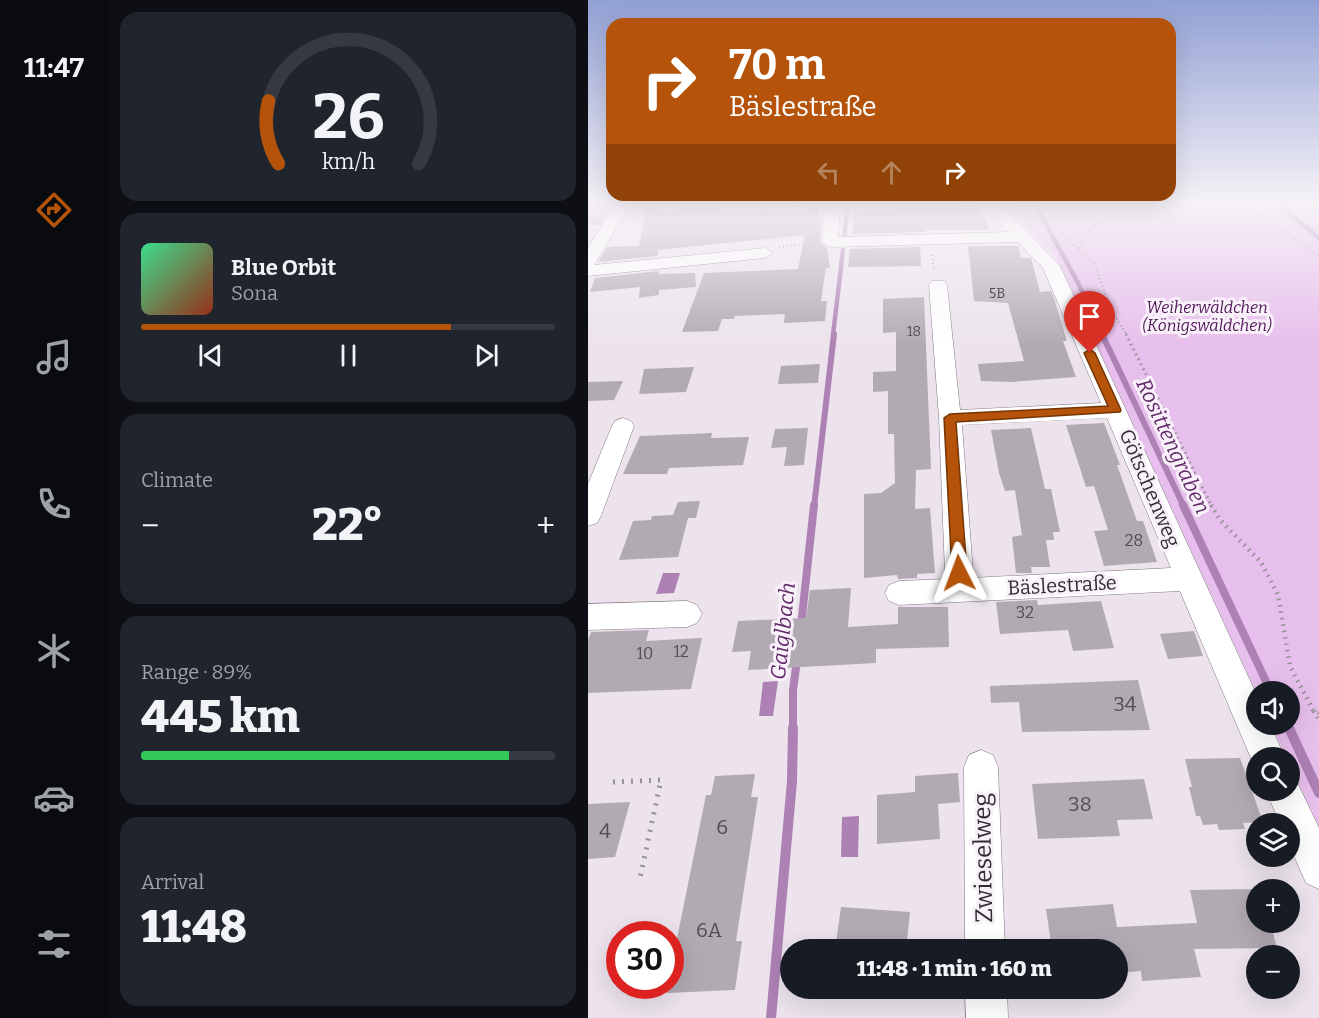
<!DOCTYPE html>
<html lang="en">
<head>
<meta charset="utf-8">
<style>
  :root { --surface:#171b24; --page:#20242c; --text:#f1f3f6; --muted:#9ea1a6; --line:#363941; --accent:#b45309 }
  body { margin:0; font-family:Bitter,serif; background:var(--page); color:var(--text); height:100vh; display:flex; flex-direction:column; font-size:22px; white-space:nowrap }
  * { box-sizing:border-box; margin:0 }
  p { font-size:20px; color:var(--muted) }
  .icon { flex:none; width:33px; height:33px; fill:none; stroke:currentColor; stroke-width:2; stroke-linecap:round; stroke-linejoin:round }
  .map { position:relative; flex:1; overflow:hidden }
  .panel { display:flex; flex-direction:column; gap:12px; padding:12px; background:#0d0f14; width:480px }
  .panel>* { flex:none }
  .hud { position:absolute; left:18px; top:18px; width:570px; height:183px; border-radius:18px; box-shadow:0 6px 24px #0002; background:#b45309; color:#fff; overflow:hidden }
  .tools { position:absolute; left:658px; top:681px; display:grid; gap:12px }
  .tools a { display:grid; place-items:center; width:54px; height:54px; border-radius:50%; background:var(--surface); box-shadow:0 6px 24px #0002; font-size:30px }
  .speed { position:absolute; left:18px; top:921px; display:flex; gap:12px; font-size:30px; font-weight:700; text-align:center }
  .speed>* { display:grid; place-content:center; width:78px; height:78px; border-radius:50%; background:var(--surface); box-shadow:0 6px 24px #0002; line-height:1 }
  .speed .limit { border:9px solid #d22; background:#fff; color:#111 }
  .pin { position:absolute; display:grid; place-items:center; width:51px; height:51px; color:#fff; margin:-62px -26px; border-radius:50% 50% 50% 0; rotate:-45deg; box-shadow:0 0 6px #0007 }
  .pin .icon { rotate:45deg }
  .me { position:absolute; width:66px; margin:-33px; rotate:357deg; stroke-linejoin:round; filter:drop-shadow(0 0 4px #0008) }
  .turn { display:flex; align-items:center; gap:21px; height:126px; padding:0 24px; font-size:27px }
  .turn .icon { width:78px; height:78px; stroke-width:2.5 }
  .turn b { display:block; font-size:42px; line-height:51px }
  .lanes { display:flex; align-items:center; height:57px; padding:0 24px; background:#0003; justify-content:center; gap:30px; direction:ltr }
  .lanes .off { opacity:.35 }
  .big { font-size:45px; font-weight:800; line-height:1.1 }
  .panel .card { flex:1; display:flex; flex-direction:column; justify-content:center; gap:9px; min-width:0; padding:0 21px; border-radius:18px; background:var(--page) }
  .panel .dial { align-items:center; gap:0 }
  .dial svg { height:156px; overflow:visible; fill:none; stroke:var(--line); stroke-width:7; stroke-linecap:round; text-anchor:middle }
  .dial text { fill:var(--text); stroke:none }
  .song { display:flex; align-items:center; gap:18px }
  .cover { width:72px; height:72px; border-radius:9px; background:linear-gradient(135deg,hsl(150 70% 55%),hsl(10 70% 35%)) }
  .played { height:6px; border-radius:3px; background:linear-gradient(90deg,var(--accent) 75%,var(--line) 75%) }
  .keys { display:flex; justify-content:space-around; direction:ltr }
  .heat { display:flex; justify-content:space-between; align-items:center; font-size:33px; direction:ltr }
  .charge { height:9px; border-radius:4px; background:linear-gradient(90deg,#34c759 89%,var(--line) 0) }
  .trip { position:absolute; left:192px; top:939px; width:348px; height:60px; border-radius:30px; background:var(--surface); box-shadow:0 6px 24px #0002; font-weight:800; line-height:60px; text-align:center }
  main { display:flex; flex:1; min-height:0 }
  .menu { display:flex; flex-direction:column; width:108px; justify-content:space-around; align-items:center; background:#090b0e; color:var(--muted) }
  .menu .icon { width:42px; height:42px }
  .menu .current { color:var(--accent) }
  .menu b { font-size:27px; color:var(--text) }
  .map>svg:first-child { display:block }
  .green { fill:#e7bfec }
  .water { fill:#ae81b5 }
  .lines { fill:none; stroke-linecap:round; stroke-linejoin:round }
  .stream-far3 { stroke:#ae81b5; stroke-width:4.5 }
  .stream-far2 { stroke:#ae81b5; stroke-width:6 }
  .stream-far1 { stroke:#ae81b5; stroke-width:8 }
  .stream { stroke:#ae81b5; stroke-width:10 }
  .building { fill:#b2aab3 }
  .minor-casing { stroke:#7f7780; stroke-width:1 }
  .path-far3 { stroke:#969097; stroke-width:2; stroke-dasharray:1 3; stroke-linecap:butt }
  .path-far2 { stroke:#969097; stroke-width:3; stroke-dasharray:1.5 4; stroke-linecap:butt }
  .path-far1 { stroke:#969097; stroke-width:4.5; stroke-dasharray:1.5 5; stroke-linecap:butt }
  .path { stroke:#969097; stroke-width:5; stroke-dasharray:2 7; stroke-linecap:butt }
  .minor { fill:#fff; fill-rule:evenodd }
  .route { fill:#b45309; stroke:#753606; stroke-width:1.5 }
  .labels { text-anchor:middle; stroke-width:6; stroke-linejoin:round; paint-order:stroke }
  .far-number-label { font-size:14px; fill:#514d52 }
  .far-park-label { font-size:16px; font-style:italic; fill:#501858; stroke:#f9f1fa }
  .number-label { font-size:16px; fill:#514d52 }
  .street-label { font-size:20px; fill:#312e32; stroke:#f9f1fa }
  .near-number-label { font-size:20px; fill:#514d52 }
  .water-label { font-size:21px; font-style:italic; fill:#612969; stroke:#f9f1fa }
  .near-street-label { font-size:24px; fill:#312e32; stroke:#f9f1fa }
</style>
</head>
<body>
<main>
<nav class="menu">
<b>11:47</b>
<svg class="icon current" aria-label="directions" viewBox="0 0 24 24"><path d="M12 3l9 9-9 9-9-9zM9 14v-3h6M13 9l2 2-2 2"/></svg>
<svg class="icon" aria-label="music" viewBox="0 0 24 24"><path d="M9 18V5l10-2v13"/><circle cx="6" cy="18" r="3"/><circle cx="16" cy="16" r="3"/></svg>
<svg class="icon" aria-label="phone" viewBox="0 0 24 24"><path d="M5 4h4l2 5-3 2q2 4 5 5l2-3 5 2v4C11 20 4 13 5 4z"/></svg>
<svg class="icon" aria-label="climate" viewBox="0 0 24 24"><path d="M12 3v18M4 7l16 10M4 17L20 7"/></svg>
<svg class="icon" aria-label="car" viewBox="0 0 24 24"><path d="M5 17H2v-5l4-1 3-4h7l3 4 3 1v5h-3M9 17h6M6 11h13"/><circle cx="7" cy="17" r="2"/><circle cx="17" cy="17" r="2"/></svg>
<svg class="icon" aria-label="filters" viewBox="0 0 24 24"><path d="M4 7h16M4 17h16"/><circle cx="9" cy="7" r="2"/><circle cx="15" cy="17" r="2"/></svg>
</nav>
<section class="panel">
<div class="card dial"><svg viewBox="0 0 100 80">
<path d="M14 69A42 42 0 1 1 86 69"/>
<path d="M14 69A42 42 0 0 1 9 37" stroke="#b45309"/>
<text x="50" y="56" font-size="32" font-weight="700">26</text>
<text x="50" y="72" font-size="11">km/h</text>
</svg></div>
<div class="card">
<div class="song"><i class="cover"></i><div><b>Blue Orbit</b><p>Sona</p></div></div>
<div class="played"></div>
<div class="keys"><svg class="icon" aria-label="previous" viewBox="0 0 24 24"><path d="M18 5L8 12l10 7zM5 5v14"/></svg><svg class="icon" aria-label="pause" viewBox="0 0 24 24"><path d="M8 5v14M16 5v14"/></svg><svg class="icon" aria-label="next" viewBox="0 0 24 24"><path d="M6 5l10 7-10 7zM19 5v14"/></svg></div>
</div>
<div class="card"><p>Climate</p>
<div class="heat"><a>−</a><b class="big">22°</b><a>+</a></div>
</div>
<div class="card"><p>Range · 89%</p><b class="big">445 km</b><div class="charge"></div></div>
<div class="card"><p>Arrival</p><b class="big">11:48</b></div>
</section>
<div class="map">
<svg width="731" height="1018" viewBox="0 0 731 1018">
  <rect width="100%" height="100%" fill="#ece3ed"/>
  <path class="green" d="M415 203H731V829L702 766V758L698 757 683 725 702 724V692H669V694L466 255 424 215Z"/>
  <path class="water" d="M75 573H92L86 593 68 594Z
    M190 681 185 716H171L175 682Z
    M271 816 270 857H253L254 817Z"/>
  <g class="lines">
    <path class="stream-far3" d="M424 203 447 204 490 283 515 335
      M689 203 731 238
      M256 238 260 203
      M245 335 255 250"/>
    <path class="stream-far2" d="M514 334 596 507
      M226 507 246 334"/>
    <path class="stream-far1" d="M595 505 683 692
      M213 626 226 505
      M699 724 701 729
      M205 729V690L209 660"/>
    <path class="stream" d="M701 728 731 793
      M183 1018 204 781 205 728"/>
  </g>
  <path class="building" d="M0 203H26L12 225H0Z
    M60 203H73L71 207 76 212 88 211 92 203H132V213L182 209V214L222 210 224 203H229L233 221 232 242 239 248 242 268H238L233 301H239L237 321 196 323 197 314 147 316 146 319H134L130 331 94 332 116 273 210 269 217 235 70 250V256L10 262 19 247 51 246Z
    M304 203H332L334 208 390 204 401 230H337L338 232 264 234 267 210 306 209Z
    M380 246H430L433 258H443L452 292 463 291 466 298 479 341H475L488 377 423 382 393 381 390 364 436 361 420 303 386 301Z
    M332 247 333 266 260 267 262 249Z
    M71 271V274L107 273 108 287 71 290V295L51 298 52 287 2 292 7 278Z
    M336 297 343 469 328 470 327 509 342 508 347 573 329 574V578L310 579 309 575 276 578V494L293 493 307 483 306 434H300V391L285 392V372L308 371V332L295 333V299Z
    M232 364 230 383 190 384 193 366Z
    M106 367 98 392 51 394 56 369Z
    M35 381 26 400 0 401V382Z
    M516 423 532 465H529L549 521H555L569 562 516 566 506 531 520 530 506 486 498 487 478 425Z
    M220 428 216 465 196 466 199 447 183 448 187 429Z
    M443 428 457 489H463L472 532H465L466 540H458L462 567H443L444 573H428L424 537 434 535 427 490 417 491 411 473 403 430Z
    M124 433 123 438 161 437 155 465 81 468 79 474H35L52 436Z
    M112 501 108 518H100L90 557 31 560 45 521 63 520 64 516 85 515 90 502Z
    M263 588 260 627 310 624V607H360L361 647 288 649V663L160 670 163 651 144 652 150 621 218 618 222 590Z
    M449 600 450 605 513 601 526 648 485 651 480 630 412 634 408 602Z
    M61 630 58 641 114 638 103 689 0 693V640L3 632Z
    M606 631 615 656 580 659 572 634Z
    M550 680 562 730 434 732 431 702 403 703 402 686Z
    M652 758 675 822 655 823 657 829 631 830 629 824 615 825 612 816H608L601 787H604L597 759Z
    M370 773 372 802 350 804 352 839 289 844V795L327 792V776Z
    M167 774 163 797H170L148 941H154L147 990 79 993 80 986H82V973L118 795H123L127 776Z
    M556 779 565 819 529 820 532 836 450 839 444 784Z
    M42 802 27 857 0 859V804Z
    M669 889V922H682L689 948 606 949 613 977 554 981 553 971 530 973V950H464L458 909 525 904 529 927 609 923 602 890Z
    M253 907 322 912 318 950H247Z"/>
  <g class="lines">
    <defs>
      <path id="minor" d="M28 203H43L6 265 177 248 185 253 177 258 0 276V248Z
        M75 203H90L86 210H76L73 207Z
        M396 203H411L472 266 669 696V724H682L697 758H669L668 770 592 591 311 605 301 601 297 593 301 585 311 581 360 579 357 573 351 418 341 285 344 281H356L359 285 372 410 513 403 455 268 430 242 242 247 234 242 236 210 244 205 252 210 250 237 420 232ZM519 418 583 568 382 578 385 573 374 425Z
        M35 418 43 421 46 426 13 516 9 523 0 526V484L24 426 27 421Z
        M99 601 109 605 114 614 109 623 99 627 0 630V604Z
        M393 750 405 755 410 767 417 950H377L376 767 381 755Z
        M702 775 707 778 731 828V889L718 883 702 847V824H692L678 790H702Z
        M377 988H419L420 1018H378Z"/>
    </defs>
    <use href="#minor" class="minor-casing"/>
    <path class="path-far3" d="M202 203 206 205 231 203
      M454 203 480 240 506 263 523 310 539 335
      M681 203 686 209 685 222 688 226 731 256
      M721 203 731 210
      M134 213 143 215 142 231 149 237 148 242
      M191 247 226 243
      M490 248C495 240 499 231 506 226 556 191 631 204 686 218
      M344 255 346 271"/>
    <path class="path-far2" d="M538 334 624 507"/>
    <path class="path-far1" d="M623 505 632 520 673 562 690 595 702 666 725 710 731 713
      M726 711 731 720"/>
    <path class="path" d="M25 782 73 780 52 878"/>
    <use href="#minor" class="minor"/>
  </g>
  <linearGradient id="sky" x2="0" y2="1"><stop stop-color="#91a0d4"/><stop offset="0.59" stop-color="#f6f2f7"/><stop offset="1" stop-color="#f6f2f7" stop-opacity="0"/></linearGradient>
  <rect width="731" height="345" fill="url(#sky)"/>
  <path class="route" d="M502 349 507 353 533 410 532 412 368 422 379 573 377 577H366L364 573 356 418 362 414 520 406 496 353Z"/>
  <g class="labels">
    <g class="far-number-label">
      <text x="409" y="298">5B</text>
      <text x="326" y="336">18</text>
    </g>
    <g class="far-park-label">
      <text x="619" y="313">Weiherwäldchen<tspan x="619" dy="18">(Königswäldchen)</tspan></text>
    </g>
    <g class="number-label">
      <text x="546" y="546">28</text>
      <text x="437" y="618">32</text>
      <text x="93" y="657">12</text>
      <text x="57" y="659">10</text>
    </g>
    <g class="street-label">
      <text transform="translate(562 488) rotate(67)" y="7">Götschenweg</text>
      <text transform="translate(474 585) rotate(-3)" y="7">Bäslestraße</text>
    </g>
    <g class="near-number-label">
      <text x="537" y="711">34</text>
      <text x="492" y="811">38</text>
      <text x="134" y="834">6</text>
      <text x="17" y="838">4</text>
      <text x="121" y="937">6A</text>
    </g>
    <g class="water-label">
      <text transform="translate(585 446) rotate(65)" y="7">Rosittengraben</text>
      <text transform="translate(195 631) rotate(-84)" y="7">Gaiglbach</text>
    </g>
    <g class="near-street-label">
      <text transform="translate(395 858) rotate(-91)" y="8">Zwieselweg</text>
    </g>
  </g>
</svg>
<div class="tools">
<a><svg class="icon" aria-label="sound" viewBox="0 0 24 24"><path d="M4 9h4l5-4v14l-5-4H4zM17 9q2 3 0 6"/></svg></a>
<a><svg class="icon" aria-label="search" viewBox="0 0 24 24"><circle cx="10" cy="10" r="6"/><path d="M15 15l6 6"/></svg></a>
<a><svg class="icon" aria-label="layers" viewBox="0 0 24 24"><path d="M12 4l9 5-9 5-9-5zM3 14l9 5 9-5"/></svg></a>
<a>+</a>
<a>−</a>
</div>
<div class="speed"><div class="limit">30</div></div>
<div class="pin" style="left:502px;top:353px;background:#d93025"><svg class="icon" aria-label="arrive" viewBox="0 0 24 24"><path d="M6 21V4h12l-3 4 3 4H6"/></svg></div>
<svg class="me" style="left:371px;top:573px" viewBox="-20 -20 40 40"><path d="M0-17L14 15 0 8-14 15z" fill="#b45309" stroke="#fff" stroke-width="4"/></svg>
<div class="trip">11:48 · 1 min · 160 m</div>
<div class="hud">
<div class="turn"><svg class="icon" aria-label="right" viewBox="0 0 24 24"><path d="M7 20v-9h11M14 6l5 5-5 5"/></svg><div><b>70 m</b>Bäslestraße</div></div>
<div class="lanes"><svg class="icon off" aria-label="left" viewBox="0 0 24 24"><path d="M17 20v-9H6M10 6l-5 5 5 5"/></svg><svg class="icon off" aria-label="ahead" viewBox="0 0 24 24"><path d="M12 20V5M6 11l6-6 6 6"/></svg><svg class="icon" aria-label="right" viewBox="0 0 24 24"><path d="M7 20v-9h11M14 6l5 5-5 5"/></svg></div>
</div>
</div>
</main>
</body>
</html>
